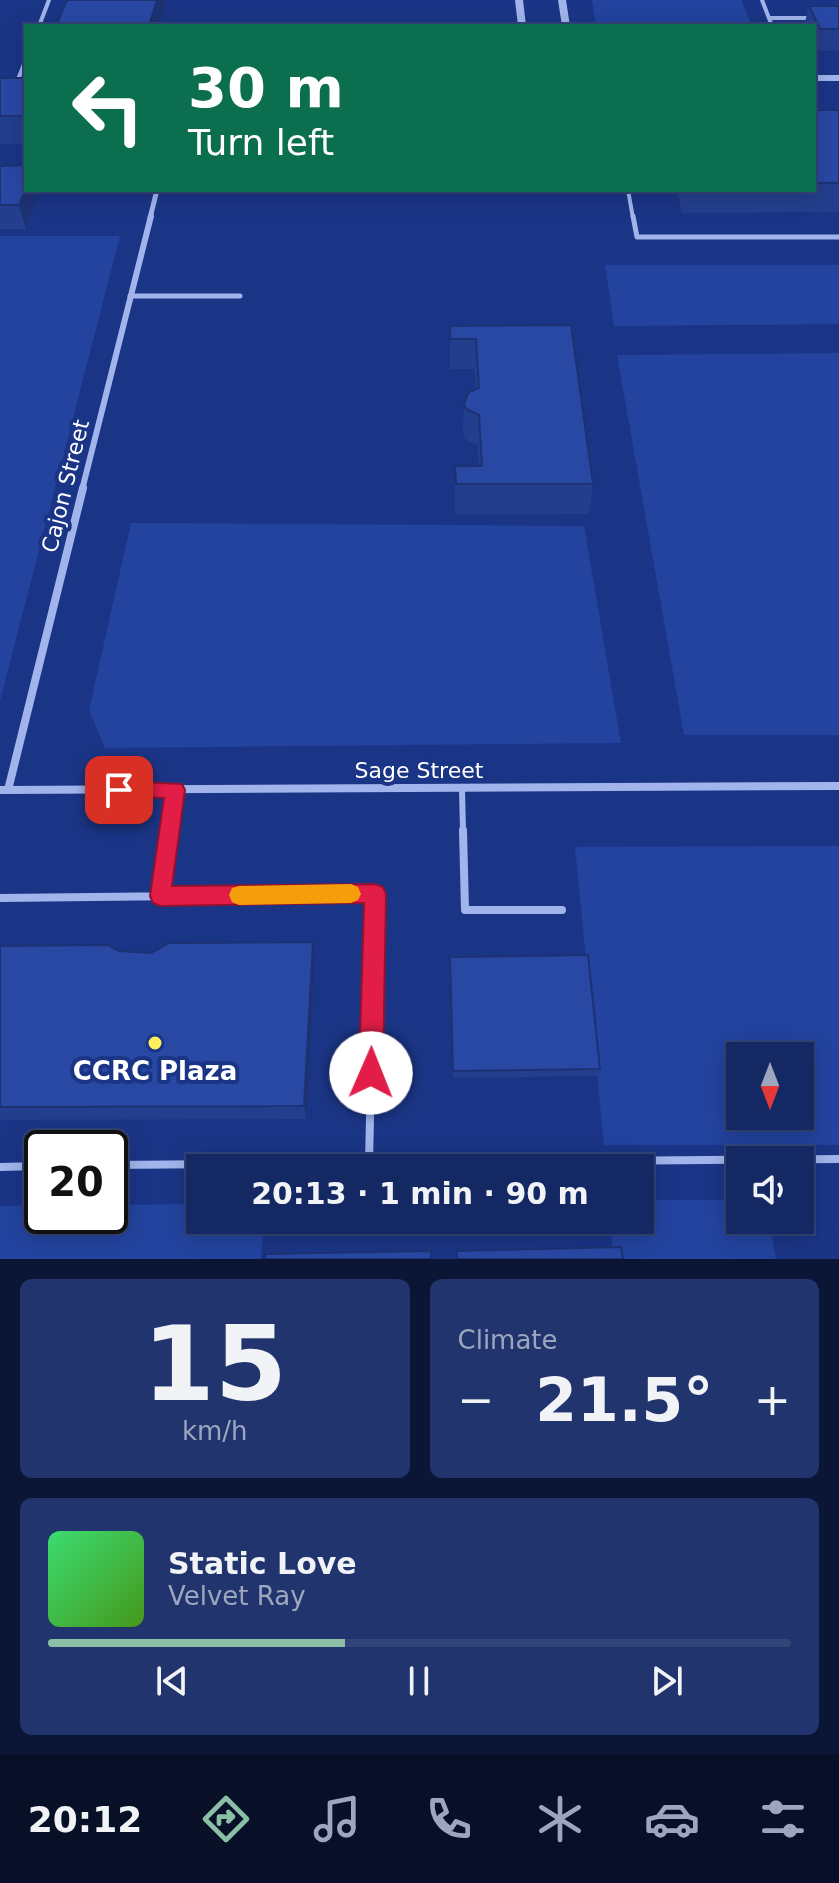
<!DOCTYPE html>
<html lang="en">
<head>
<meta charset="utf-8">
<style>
  :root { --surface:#142864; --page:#21346d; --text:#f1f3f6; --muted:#9da6bf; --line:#334478; --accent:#8abfa5 }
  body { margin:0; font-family:"DejaVu Sans",sans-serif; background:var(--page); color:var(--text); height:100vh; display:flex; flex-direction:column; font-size:30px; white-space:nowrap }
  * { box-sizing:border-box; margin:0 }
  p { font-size:26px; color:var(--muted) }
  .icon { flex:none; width:44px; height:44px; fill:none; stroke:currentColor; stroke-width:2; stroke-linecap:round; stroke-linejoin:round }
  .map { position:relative; height:1259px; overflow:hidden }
  .sheet { display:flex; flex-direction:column; gap:20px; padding:20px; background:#0b1637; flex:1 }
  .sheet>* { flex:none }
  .top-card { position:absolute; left:24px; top:24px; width:792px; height:168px; border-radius:0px; box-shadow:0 4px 20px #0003,0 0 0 2px var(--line); background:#0b6e4f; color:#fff; overflow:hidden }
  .needle { width:52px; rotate:180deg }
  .fabs { position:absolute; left:726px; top:1042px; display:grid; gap:16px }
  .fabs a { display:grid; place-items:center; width:88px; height:88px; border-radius:0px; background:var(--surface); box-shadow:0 4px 20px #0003,0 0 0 2px var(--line); font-size:40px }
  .speed { position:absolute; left:24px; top:1130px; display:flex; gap:16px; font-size:40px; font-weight:700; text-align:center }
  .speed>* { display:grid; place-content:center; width:104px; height:104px; border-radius:50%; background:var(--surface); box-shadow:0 4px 20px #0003,0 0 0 2px var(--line); line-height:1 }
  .speed .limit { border:4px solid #111; border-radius:12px; background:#fff; color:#111 }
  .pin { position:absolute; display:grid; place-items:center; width:68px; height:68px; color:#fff; margin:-34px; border-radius:16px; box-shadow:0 4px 12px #0006 }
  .me { position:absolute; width:88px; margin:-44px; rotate:1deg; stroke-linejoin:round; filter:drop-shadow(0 0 6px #0008) }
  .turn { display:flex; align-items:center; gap:28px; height:168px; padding:0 32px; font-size:36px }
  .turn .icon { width:104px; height:104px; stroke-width:2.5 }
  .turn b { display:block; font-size:56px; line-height:68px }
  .big { font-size:60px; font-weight:700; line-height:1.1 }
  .sheet .tile { flex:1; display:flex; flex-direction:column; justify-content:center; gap:12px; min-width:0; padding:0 28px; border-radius:12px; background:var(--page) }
  .sheet .dial { align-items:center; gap:0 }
  .dial b { font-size:104px; line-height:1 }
  .song { display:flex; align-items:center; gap:24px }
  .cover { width:96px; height:96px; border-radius:12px; background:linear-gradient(135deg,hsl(140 70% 55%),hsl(100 70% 35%)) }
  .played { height:8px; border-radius:4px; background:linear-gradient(90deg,var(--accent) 40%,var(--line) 40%) }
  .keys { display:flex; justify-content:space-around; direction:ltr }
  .heat { display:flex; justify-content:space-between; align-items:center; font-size:44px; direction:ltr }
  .sheet .tiles { flex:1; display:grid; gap:20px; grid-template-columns:1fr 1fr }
  .tile:last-child { grid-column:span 2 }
  .trip { position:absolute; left:186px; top:1154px; width:468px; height:80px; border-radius:0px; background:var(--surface); box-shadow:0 4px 20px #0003,0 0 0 2px var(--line); font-weight:700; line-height:80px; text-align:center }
  .dock { display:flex; height:128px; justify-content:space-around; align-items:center; background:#081028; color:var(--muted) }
  .dock .icon { width:56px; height:56px }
  .dock .selected { color:var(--accent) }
  .dock b { font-size:36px; color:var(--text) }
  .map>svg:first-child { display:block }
  .green { fill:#23439f; fill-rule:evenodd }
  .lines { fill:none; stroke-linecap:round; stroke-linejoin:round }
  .service-far3 { stroke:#a1b5ec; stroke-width:4 }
  .service-far2 { stroke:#a1b5ec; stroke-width:5 }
  .service-far1 { stroke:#a1b5ec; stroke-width:6 }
  .service { stroke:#a1b5ec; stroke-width:8 }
  .minor-far2 { stroke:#a1b5ec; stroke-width:5 }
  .minor-far1 { stroke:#a1b5ec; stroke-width:6 }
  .minor { stroke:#a1b5ec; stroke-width:8 }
  .tertiary { fill:#a1b5ec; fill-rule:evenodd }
  .wall { fill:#233e8d }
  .shaded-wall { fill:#1d3273 }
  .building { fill:#2948a4; stroke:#1d3273; stroke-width:2 }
  .route { fill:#e11d48; stroke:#92132f; stroke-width:2 }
  .slow { fill:#f59e0b }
  .poi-dot { fill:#fdee5e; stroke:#1b3586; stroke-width:3 }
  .labels { text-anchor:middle; stroke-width:8; stroke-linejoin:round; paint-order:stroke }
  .street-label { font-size:22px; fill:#fff; stroke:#1b3586 }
  .near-poi-label { font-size:26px; font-weight:bold; fill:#fff; stroke:#1b3586 }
</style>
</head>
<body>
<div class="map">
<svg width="839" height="1259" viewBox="0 0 839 1259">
  <rect width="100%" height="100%" fill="#1b3586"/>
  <path class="green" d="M592 0H741L752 26H596Z
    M0 236H120L0 701Z
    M605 265H839V324L614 326Z
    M839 353V735H684L617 355Z
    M131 523 584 526 621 743 105 748 89 710Z
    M839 846V1145H604L575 847ZM740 1056H800V1116H740Z
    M640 1200H740V1220H769L776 1259H613L610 1220H640Z
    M200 1204V1220H264L261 1259H0V1206L42 1205V1216H110V1205Z"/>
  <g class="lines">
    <path class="service-far3" d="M762 0 772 26
      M769 18H814
      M39 26 49 0
      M17 82 26 59
      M315 190H509
      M628 190 633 218
      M157 191 315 190"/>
    <path class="service-far2" d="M633 216 637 237H839
      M130 296H240"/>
    <path class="service-far1" d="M462 788 463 832
      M169 832 175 790"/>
    <path class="service" d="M463 830 465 910H562
      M160 896 169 830
      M0 898 375 894 369 1163
      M110 1165 839 1159
      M0 1167 42 1166"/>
    <path class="minor-far2" d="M150 218 157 190"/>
    <path class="minor-far1" d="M82 490 151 216"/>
    <path class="minor" d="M0 790 839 786
      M8 790 83 488"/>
    <path class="tertiary" d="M515 0H523L526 26H518Z
      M558 0H566L570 26H562Z
      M814 75H839V81H814Z"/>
  </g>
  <path class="wall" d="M809 6H839V51H814V26H804Z
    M0 78H26V144H0Z
    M814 110H839V212L682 213 676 190H814Z
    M26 165V229H0V166Z
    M571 325 593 484 589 514 455 515V466H479L477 445 465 439 463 433 464 403 476 389 475 369H450V326Z
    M0 946 151 953 315 957 307 1119 0 1120Z
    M449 964 600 1069 598 1076 453 1078Z"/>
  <path class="shaded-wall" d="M157 0H166L159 26H149Z
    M26 187V190H39L26 229 19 205Z
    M313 942 315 957 307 1119 304 1106Z"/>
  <path class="building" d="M67 0H157L149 26H56Z
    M809 6H839V29H820Z
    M0 78H26V116H0Z
    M814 110H839V183H814Z
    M26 165V187L19 205H0V166Z
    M571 325 593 484H456L455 466H482L479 415 466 409 464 403 469 392 479 388 476 339H450V326Z
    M313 942 304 1106 0 1107V946L108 945 119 951 151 953 169 943Z
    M588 955 600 1069 453 1071 450 957Z
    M621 1247 623 1259H457V1251Z
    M431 1251V1259H265V1254Z"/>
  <path class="route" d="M119 781 182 784 185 790 172 886 375 884 383 887 386 894 383 1073 379 1081 371 1085 363 1081 359 1073 364 903 160 906 153 903 150 896 164 798 112 796 109 790 112 784Z"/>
  <path class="slow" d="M351 884 358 887 361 894 358 900 351 903 239 905 232 902 229 895 232 888 239 886Z"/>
  <circle class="poi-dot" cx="155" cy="1043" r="8"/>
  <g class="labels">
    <g class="street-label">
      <text transform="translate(65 486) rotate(-76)" y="8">Cajon Street</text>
      <text x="419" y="778">Sage Street</text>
    </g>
    <g class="near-poi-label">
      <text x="155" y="1080">CCRC Plaza</text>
    </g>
  </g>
</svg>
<div class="fabs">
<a><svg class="needle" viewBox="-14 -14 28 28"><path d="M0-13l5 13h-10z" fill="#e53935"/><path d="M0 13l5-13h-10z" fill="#9da6bf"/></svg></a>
<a><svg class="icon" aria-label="sound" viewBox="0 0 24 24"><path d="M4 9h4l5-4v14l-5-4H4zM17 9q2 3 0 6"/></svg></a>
</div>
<div class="speed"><div class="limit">20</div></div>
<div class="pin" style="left:119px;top:790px;background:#d93025"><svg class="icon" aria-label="arrive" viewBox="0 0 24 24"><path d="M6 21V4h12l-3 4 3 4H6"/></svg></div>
<svg class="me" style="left:371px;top:1073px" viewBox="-20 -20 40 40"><circle r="19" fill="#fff"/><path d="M0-13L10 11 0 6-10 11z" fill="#e11d48"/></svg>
<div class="trip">20:13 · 1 min · 90 m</div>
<div class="top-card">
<div class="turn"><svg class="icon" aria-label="left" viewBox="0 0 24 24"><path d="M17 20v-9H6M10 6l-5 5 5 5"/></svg><div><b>30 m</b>Turn left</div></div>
</div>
</div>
<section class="sheet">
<div class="tiles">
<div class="tile dial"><b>15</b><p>km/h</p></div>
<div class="tile"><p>Climate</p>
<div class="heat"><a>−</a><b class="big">21.5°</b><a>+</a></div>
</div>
<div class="tile">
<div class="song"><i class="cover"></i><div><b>Static Love</b><p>Velvet Ray</p></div></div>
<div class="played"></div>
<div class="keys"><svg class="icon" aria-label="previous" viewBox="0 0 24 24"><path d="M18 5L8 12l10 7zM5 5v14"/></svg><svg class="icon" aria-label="pause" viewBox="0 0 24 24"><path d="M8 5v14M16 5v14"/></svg><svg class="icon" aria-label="next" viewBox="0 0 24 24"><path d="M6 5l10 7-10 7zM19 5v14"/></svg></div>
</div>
</div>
</section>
<nav class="dock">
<b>20:12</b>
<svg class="icon selected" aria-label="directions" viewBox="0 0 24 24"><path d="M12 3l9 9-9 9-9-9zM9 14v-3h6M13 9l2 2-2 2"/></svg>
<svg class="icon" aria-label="music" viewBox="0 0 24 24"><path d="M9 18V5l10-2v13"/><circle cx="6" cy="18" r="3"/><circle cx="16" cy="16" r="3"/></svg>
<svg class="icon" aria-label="phone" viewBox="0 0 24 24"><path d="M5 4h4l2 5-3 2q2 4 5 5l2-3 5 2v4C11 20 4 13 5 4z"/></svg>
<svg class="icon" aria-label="climate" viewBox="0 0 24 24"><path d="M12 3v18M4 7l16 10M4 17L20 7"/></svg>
<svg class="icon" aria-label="car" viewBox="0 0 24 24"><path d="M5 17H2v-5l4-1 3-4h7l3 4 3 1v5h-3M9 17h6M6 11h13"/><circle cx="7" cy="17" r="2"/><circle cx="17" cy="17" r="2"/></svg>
<svg class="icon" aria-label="filters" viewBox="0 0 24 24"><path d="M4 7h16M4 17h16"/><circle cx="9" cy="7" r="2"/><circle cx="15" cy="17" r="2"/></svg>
</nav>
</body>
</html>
